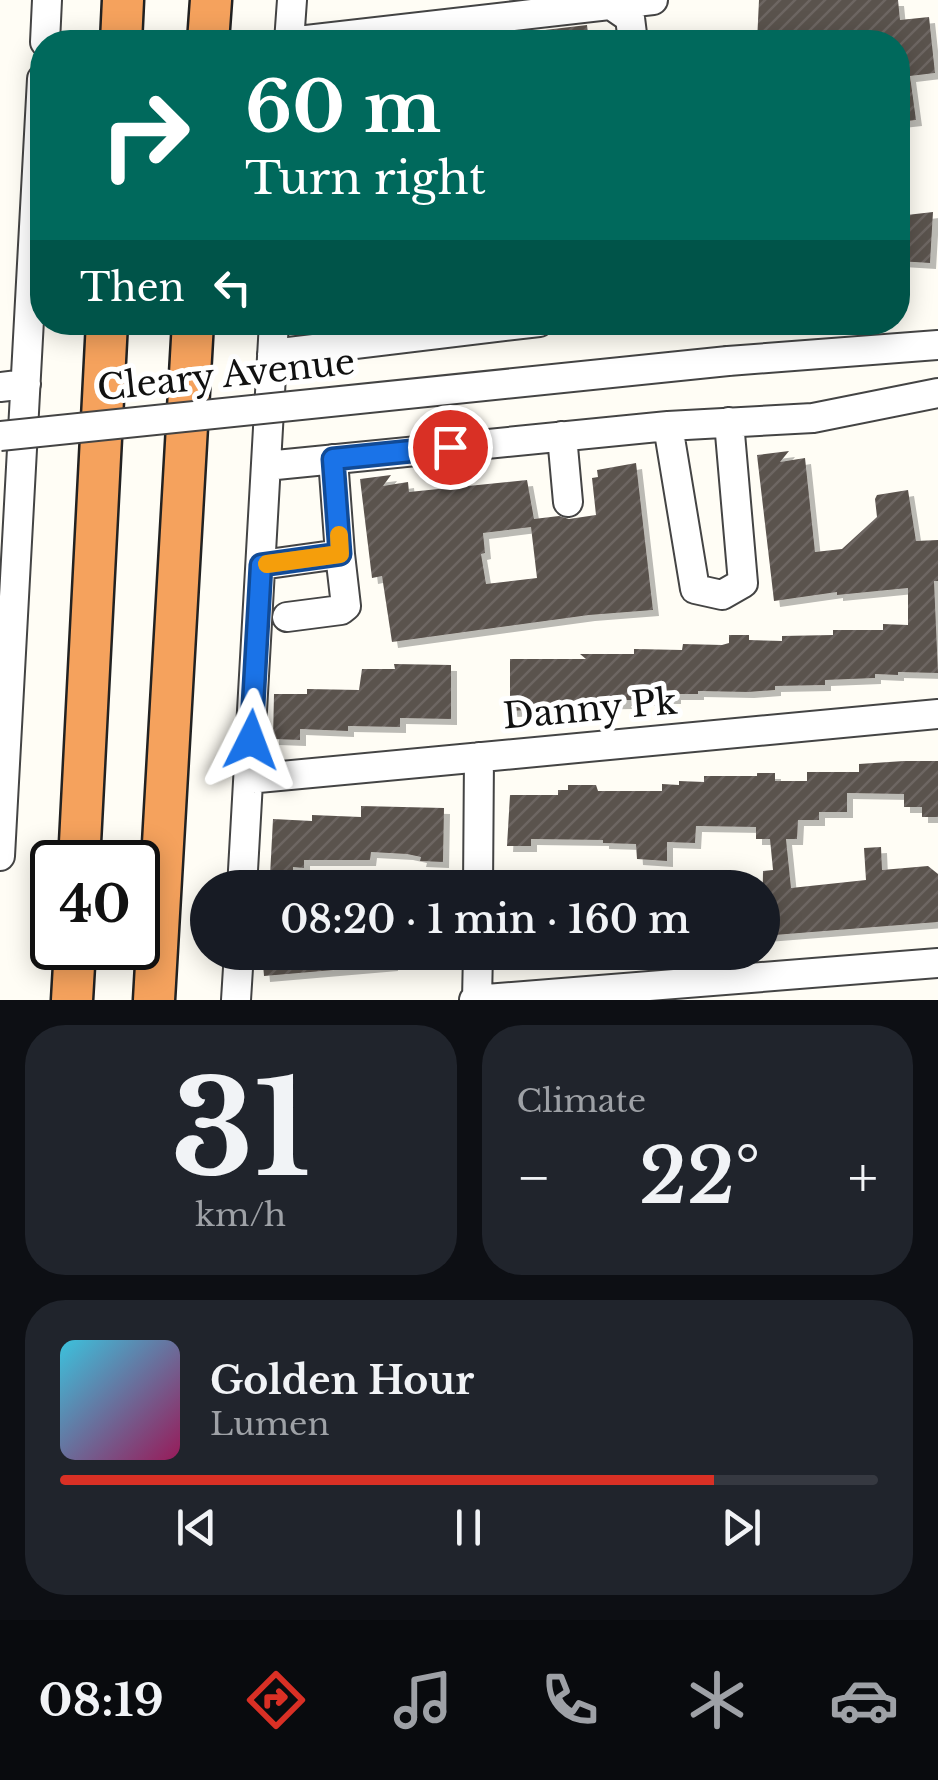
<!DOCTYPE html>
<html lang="en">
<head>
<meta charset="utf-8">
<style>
  :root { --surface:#171b24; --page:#20242c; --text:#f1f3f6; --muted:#9ea1a6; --line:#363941; --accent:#d93025 }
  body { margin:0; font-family:"Libre Baskerville",serif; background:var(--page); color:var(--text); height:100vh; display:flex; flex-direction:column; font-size:38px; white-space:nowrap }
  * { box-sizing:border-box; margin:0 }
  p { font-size:32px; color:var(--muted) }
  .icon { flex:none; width:55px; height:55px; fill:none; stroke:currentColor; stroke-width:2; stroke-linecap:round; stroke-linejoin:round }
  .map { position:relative; height:1000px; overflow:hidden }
  .details { display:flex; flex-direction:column; gap:25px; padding:25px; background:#0d0f14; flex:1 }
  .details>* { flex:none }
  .guide { position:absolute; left:30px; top:30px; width:880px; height:305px; border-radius:40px; box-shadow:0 5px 25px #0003; background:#00695c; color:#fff; overflow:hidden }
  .speed { position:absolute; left:30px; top:840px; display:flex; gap:20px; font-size:50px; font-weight:700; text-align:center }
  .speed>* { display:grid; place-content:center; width:130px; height:130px; border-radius:50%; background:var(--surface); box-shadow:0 5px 25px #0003; line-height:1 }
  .speed .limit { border:5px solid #111; border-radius:15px; background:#fff; color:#111 }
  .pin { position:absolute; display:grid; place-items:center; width:85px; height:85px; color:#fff; margin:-42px; border:5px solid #fff; border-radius:50%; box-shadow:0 2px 10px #0007 }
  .me { position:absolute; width:110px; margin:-55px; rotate:3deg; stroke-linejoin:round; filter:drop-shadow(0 0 8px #0008) }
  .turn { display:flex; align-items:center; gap:35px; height:210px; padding:0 50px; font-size:45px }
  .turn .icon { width:130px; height:130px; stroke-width:2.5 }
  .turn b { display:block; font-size:70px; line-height:85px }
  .then { display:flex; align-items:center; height:95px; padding:0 50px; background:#0003; gap:20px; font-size:38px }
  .big { font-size:75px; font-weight:600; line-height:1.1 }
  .details .widget { flex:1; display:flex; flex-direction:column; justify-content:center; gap:15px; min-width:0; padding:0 35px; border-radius:40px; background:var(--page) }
  .details .dial { align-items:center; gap:0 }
  .dial b { font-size:130px; line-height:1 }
  .song { display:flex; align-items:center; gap:30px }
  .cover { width:120px; height:120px; border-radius:15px; background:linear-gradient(135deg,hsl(190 70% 55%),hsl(330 70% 35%)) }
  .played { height:10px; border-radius:5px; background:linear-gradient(90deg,var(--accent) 80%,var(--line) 80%) }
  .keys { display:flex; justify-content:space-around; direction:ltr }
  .heat { display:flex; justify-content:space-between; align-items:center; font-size:55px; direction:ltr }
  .details .tiles { flex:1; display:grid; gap:25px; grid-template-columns:1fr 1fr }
  .widget:last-child { grid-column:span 2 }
  .trip { position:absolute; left:190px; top:870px; width:590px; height:100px; border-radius:50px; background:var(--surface); box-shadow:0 5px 25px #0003; font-weight:600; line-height:100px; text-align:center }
  .tabs { display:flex; height:160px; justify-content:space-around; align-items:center; background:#090b0e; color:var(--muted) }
  .tabs .icon { width:70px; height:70px }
  .tabs .on { color:var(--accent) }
  .tabs b { font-size:45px; color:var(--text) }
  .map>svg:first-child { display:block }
  .building { fill:url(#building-hatch); fill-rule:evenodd; filter:url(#shadow) }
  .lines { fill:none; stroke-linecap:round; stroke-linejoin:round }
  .minor-casing { stroke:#444; stroke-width:32 }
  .highway-casing { stroke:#222; stroke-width:45 }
  .minor { stroke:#fff; stroke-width:28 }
  .highway { stroke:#f5a25d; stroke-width:40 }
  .minor-bridge-casing { stroke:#444; stroke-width:32; stroke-linecap:butt }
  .minor-bridge { stroke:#fff; stroke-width:28 }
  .route-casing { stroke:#114b97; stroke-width:25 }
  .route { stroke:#1a73e8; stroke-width:18 }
  .slow { stroke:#f59e0b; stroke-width:18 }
  .labels { text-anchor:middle; stroke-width:10; stroke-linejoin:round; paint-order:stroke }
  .street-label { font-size:35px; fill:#111; stroke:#fff }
</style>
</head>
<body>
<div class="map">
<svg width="938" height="1000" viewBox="0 0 938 1000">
  <defs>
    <pattern id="building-hatch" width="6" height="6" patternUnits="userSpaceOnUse" patternTransform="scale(2.5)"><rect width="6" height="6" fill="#5a524d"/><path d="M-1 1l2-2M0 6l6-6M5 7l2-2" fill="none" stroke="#6d6662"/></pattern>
    <filter id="shadow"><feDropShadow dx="6" dy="6" stdDeviation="0" flood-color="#0004"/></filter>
  </defs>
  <rect width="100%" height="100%" fill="#fffdf5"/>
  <path class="building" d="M759 0H898L900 20 929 17 935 73 910 76 916 120 898 122V42H757Z
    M587 25 589 42H461V40Z
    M933 212 930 263 898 261V216Z
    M789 451 780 462 805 458 815 552 842 549 877 517 875 499 877 495 908 490 916 541 938 540V581H934L938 673 898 672V675L875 674V678L825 680V685L775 686V690L748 692 698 691V694H675V698H649V700H625L626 703 575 704V708L510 711V659H586L580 654H634V649L682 650 683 644 722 645 729 643V635H749V640L782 641V636L833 635V630H883V624L908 625V588L837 595V592L774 601 757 455Z
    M636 463 653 610 589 615 392 642 382 576 372 578 360 479 391 475 383 486 408 482 409 492 527 480 534 519 559 516 569 519 596 515 592 478 598 477 597 470ZM531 527 537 578 486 584 481 554 485 553 483 533Z
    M394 664 451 665V719L400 718V727L348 726V731L300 729V740L273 739 274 694H307V689L359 690 362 669H395Z
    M904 761H938V817H922V807H904V794L847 793V812H819V820H798L797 839H786L791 888 866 880 864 848 881 847 882 870 928 866 938 874V922L762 936 763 871 773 870 770 839H756V827L696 826 695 843 667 842V861L637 859 636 844 603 843V840L531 839V846H507L510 795H558V790H568V785H596L598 791H662V784L679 785V781L704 782V776H757V773H775V781H807V772H859V764Z
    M361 806 444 808 443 862 420 861 421 857 407 854 371 852 370 860H304V868L293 867V877L270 876 273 819 312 821V815L361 817Z
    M262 952H391L392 965 264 976Z"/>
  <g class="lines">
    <defs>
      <path id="minor" d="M611 0V5L630 18 633 42
        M45 42 47 0
        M289 42 653 0
        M289 42 292 0
        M272 354 539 322
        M728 361 938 345
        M0 387 26 384
        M668 426 695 589 722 595 743 583 729 422
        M562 436 568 502
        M266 466 668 426 813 418 938 393
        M261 565 340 554 333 459
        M287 617 341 610 346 606 340 554
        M249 779 938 714
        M0 856 42 79
        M242 888 274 322
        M478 888 479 757
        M236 1000 239 952
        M474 1000 938 963
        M477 1000 478 952"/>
      <path id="highway" d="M121 42 123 0
        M208 42 211 0
        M79 862 107 322
        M72 1000 75 948
        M154 1000 193 322"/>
    </defs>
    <use href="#minor" class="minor-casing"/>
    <use href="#highway" class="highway-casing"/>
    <use href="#minor" class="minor"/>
    <use href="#highway" class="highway"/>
    <defs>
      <path id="minor-bridge" d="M0 436 728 361"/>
    </defs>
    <use href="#minor-bridge" class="minor-bridge-casing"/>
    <use href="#minor-bridge" class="minor-bridge"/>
  </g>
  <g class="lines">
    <defs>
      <path id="route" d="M251 740 261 565 340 554 333 459 450 447"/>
    </defs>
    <use href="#route" class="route-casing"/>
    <use href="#route" class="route"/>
    <path class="slow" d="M267 564 340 554 339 535"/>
  </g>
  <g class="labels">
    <g class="street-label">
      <text transform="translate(226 375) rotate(-6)" y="12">Cleary Avenue</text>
      <text transform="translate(590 709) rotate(-5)" y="12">Danny Pk</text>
    </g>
  </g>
</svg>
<div class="speed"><div class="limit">40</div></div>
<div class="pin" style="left:450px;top:447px;background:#d93025"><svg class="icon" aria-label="arrive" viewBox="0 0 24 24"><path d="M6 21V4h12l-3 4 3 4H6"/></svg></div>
<svg class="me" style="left:251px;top:740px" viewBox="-20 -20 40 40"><path d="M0-17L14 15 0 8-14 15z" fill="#1a73e8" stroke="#fff" stroke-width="4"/></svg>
<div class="trip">08:20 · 1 min · 160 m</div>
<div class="guide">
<div class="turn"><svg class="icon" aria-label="right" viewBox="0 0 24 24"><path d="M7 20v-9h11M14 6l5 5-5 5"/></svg><div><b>60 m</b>Turn right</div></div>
<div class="then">Then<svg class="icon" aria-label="left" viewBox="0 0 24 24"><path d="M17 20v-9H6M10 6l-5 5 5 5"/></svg></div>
</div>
</div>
<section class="details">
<div class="tiles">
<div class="widget dial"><b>31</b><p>km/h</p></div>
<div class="widget"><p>Climate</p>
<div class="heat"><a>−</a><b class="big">22°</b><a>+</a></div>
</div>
<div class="widget">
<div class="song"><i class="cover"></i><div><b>Golden Hour</b><p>Lumen</p></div></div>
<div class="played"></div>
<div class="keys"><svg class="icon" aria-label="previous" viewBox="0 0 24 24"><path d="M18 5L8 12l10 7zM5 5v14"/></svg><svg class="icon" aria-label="pause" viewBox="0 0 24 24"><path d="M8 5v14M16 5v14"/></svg><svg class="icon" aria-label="next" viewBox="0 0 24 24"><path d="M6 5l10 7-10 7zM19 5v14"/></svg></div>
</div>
</div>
</section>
<nav class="tabs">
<b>08:19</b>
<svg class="icon on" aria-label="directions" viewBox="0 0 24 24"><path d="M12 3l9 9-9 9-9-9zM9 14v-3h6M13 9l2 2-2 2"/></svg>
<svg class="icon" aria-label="music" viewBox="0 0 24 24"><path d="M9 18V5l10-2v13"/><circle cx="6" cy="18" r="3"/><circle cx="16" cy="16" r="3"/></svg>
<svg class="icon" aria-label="phone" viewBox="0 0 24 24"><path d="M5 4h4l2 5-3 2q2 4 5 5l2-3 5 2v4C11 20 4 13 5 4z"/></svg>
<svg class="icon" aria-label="climate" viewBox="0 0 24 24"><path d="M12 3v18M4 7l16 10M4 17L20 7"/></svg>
<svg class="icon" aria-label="car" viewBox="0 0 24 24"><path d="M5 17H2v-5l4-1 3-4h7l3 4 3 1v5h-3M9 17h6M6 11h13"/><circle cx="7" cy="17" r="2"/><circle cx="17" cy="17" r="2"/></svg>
</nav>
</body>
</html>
